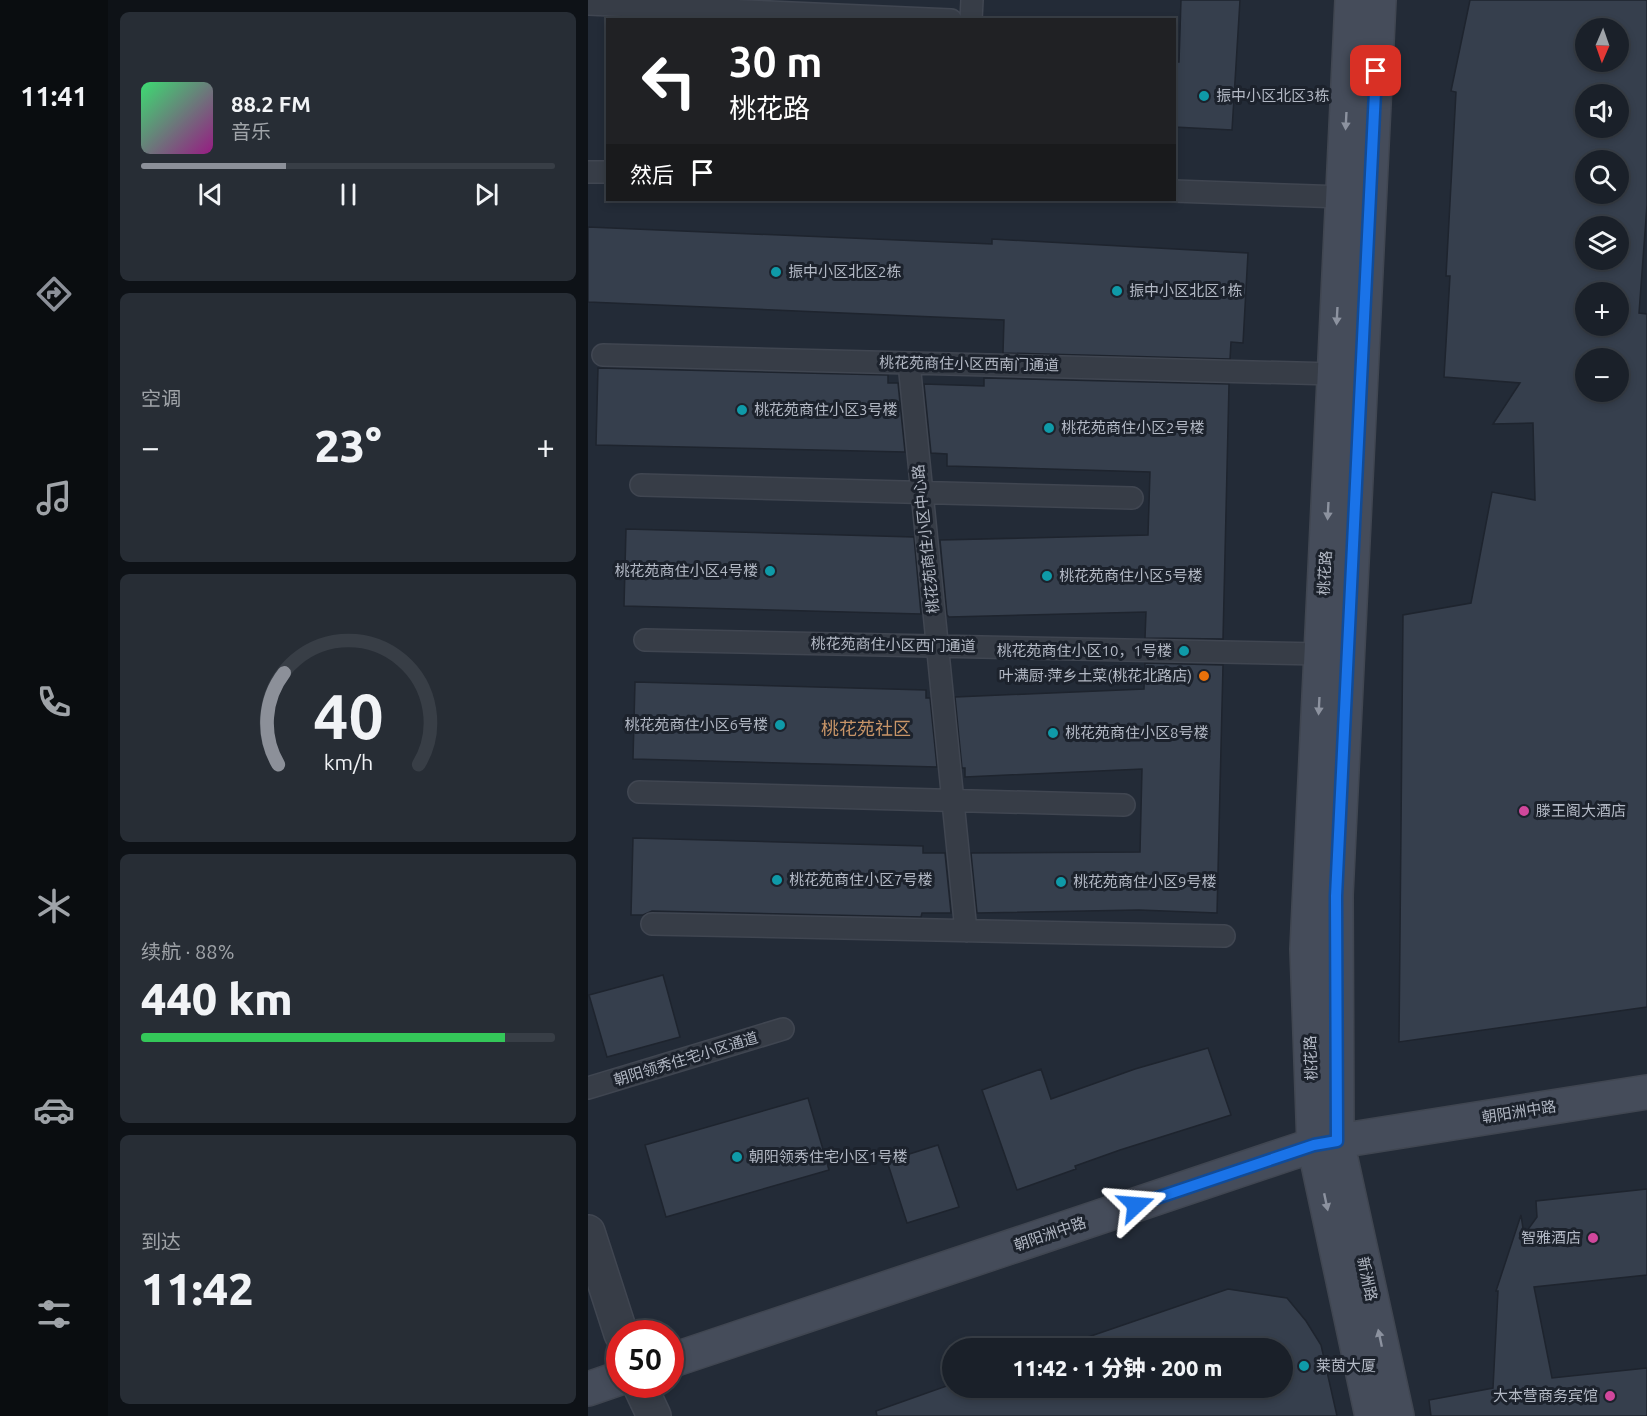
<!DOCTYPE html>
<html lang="zh">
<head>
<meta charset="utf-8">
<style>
  :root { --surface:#1a2029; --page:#272d35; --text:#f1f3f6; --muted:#9fa3a8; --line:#383e46; --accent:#8c9099 }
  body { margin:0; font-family:Ubuntu,"Noto Sans SC",sans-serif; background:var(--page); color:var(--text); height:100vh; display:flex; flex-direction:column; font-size:22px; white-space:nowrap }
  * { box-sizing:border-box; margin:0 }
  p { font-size:20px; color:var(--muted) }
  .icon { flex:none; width:33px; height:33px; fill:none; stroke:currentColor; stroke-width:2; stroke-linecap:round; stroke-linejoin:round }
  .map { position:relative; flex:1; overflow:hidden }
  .sheet { display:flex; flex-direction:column; gap:12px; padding:12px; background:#0e1217; width:480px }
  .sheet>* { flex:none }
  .top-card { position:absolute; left:18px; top:18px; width:570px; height:183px; border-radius:0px; box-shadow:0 3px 9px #0003,0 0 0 2px var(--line); background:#202124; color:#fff; overflow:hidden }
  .needle { width:39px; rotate:182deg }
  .tools { position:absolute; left:987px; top:18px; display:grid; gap:12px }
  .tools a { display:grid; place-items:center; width:54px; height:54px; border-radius:50%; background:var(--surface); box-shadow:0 3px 9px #0003,0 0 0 2px var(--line); font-size:30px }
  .speed { position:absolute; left:18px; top:1320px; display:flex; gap:12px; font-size:30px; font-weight:700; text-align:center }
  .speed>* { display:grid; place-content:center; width:78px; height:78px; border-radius:50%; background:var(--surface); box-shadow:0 3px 9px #0003,0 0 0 2px var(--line); line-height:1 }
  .speed .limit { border:9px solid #d22; background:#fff; color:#111 }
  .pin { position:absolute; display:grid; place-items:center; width:51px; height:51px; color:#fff; margin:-26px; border-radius:12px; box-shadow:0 3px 9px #0006 }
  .me { position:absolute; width:66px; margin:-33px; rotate:71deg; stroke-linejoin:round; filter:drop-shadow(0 0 4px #0008) }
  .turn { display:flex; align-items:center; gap:21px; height:126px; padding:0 24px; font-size:27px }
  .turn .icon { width:78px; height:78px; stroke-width:2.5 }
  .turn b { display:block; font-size:42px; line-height:51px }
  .then { display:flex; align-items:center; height:57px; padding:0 24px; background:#0003; gap:12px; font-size:22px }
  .big { font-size:45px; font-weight:800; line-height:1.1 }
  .sheet .card { flex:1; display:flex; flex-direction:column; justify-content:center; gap:9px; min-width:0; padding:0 21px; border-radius:9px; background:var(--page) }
  .sheet .dial { align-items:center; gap:0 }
  .dial svg { height:156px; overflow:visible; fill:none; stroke:var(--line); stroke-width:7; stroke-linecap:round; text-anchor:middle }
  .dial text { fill:var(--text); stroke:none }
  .song { display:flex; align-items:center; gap:18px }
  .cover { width:72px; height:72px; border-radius:9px; background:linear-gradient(135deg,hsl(140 70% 55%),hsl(310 70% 35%)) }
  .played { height:6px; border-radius:3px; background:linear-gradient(90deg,var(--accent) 35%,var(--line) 35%) }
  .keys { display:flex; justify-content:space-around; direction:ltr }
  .heat { display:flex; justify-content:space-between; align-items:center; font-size:33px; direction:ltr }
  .charge { height:9px; border-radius:4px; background:linear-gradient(90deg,#34c759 88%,var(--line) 0) }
  .trip { position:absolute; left:354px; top:1338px; width:351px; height:60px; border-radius:30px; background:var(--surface); box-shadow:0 3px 9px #0003,0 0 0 2px var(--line); font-weight:800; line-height:60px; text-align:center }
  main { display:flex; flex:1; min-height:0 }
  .menu { display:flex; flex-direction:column; width:108px; justify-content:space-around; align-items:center; background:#0a0d10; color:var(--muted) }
  .menu .icon { width:42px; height:42px }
  .menu .on { color:var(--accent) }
  .menu b { font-size:27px; color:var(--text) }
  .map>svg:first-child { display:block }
  .building { fill:#363f4d; stroke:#1e242e; stroke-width:1.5; fill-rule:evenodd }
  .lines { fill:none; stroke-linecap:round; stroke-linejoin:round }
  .service-casing { stroke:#404651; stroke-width:24 }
  .minor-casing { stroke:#404651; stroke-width:36 }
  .tertiary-casing { stroke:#404651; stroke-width:36 }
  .secondary-casing { stroke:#404651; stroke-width:36 }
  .service { stroke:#373d47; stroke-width:21 }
  .minor { stroke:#373d47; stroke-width:33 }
  .tertiary { stroke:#373d47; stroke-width:33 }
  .secondary { stroke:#454c5a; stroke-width:33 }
  .oneway { fill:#8c929f }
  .route-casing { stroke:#114b97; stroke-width:15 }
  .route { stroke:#1a73e8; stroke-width:10 }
  .culture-dot { fill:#0f9aa8; stroke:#1c222c; stroke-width:2 }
  .food-dot { fill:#e8710a; stroke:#1c222c; stroke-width:2 }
  .hotel-dot { fill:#d1479c; stroke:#1c222c; stroke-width:2 }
  .labels { text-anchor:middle; stroke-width:6; stroke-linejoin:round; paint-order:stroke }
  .poi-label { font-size:15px; fill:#b2b8c4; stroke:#1c222c; text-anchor:start }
  .street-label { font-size:15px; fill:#b2b8c4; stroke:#1c222c }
  .quarter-label { font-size:18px; fill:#c89568; stroke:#1c222c }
</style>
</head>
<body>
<main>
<nav class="menu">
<b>11:41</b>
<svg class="icon on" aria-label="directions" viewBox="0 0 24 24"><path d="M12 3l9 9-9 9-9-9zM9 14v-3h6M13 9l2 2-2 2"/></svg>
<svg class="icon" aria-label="music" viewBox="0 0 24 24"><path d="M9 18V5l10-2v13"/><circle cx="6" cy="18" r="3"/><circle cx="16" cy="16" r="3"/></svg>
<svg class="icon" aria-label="phone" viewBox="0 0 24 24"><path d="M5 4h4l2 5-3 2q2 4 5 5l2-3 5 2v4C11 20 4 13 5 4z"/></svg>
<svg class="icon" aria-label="climate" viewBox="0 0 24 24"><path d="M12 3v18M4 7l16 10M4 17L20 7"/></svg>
<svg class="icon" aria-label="car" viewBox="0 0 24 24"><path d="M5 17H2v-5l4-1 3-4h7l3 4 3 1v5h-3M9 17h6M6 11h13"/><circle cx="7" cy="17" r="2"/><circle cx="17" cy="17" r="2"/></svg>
<svg class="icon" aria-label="filters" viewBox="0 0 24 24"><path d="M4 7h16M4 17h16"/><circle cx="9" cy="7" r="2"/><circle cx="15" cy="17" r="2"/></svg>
</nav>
<section class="sheet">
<div class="card">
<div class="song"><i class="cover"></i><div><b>88.2 FM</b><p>音乐</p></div></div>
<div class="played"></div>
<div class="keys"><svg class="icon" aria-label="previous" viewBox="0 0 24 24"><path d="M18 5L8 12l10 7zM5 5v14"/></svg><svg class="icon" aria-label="pause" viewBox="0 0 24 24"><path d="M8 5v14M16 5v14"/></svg><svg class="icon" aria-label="next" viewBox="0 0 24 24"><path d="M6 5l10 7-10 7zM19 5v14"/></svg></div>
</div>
<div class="card"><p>空调</p>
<div class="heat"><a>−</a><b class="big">23°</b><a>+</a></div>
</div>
<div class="card dial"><svg viewBox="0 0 100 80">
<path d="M14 69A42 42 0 1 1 86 69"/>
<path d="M14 69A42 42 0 0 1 17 22" stroke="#8c9099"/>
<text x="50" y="56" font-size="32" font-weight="700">40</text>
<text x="50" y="72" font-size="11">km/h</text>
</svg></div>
<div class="card"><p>续航 · 88%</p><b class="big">440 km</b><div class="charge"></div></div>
<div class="card"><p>到达</p><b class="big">11:42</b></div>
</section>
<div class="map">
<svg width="1059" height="1416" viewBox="0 0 1059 1416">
  <rect width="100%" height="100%" fill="#232b37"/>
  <path class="building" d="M593 0H652L644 130 586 127V62H591Z
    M882 0H1059V205L1051 313 1059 314V1007L811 1042 815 615 883 603 904 492 947 500 945 423 905 424 932 383 856 377 862 276H858L868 92 863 91ZM998 28H1030V62H998ZM998 94H1030V128H998ZM998 160H1030V194H998ZM998 226H1030V260H998ZM998 292H1030V326H998ZM998 358H1030V392H998Z
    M0 227 404 244V239L660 253 655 343 643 342 642 359 415 353 416 320 0 302Z
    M10 368 300 375V383H310L317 452 8 445Z
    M396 378 641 384 635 639 557 638 558 612 361 617 359 615 352 540 560 535 562 472 359 466V454L343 453 336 384 396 386Z
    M38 529 326 537 333 614 36 606Z
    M557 663 635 665 629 913 551 910 389 913 383 853 552 852 554 769 377 777V768H374L367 697 556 689Z
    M47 682 338 690V698H342L349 767 45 759Z
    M45 838 335 846V853H357L363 913H334L333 917 64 911 55 915H43Z
    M75 975 92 1037 19 1057 1 995Z
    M620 1048 643 1115 532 1150 487 1166 488 1169 429 1190 394 1090 453 1069 463 1099 547 1069Z
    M220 1098 241 1170 78 1217 57 1145Z
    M350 1145 371 1207 319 1223 299 1161Z
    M1059 1189V1275L946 1287 964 1378 1059 1368V1416H843L841 1400 905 1388 910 1291H908L933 1215 936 1235 949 1217 948 1201Z
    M640 1289 699 1298 718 1321 733 1345 749 1416H289L288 1411 364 1384V1388H694V1348H468Z"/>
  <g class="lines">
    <defs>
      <path id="service" d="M0 4 363 20
        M383 20 384 0
        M0 172H20
        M586 191 755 197
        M15 355 746 374
        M321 363 378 931
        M53 485 544 498
        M57 640 733 654
        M51 792 536 805
        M64 924 636 936
        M0 1088 195 1029"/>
      <path id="minor" d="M51 1384 66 1416"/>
      <path id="tertiary" d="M0 1232 33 1334"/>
      <path id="secondary" d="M764 0 719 949 726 1145 784 1416
        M791 0 748 895 749 1141 809 1416
        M82 1361 726 1145 1059 1092
        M0 1389 32 1378"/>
    </defs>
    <use href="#service" class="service-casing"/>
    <use href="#minor" class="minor-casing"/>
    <use href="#tertiary" class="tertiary-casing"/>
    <use href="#secondary" class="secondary-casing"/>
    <use href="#service" class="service"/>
    <use href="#minor" class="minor"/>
    <use href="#tertiary" class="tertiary"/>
    <use href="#secondary" class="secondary"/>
  </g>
  <defs><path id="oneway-solid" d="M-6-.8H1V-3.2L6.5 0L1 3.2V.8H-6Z" transform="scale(1.5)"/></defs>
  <g class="oneway">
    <use href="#oneway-solid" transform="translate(758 121) rotate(93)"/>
    <use href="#oneway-solid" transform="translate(749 316) rotate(93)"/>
    <use href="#oneway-solid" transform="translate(740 511) rotate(93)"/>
    <use href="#oneway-solid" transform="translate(731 706) rotate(93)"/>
    <use href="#oneway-solid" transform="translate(738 1202) rotate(78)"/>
    <use href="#oneway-solid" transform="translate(792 1338) rotate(-102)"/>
  </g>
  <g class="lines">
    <defs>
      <path id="route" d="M548 1205 726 1145 749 1141 748 896 788 71"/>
    </defs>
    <use href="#route" class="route-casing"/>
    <use href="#route" class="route"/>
  </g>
  <g class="culture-dot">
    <circle cx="616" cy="96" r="6"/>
    <circle cx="188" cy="272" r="6"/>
    <circle cx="529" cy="291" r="6"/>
    <circle cx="154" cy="410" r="6"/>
    <circle cx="461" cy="428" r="6"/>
    <circle cx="182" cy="571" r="6"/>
    <circle cx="459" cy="576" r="6"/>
    <circle cx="596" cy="651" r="6"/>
    <circle cx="192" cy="725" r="6"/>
    <circle cx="465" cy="733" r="6"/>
    <circle cx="189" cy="880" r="6"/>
    <circle cx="473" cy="882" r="6"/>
    <circle cx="149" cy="1157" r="6"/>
    <circle cx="716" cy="1366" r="6"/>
  </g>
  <circle class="food-dot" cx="616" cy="676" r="6"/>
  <g class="hotel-dot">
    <circle cx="936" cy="811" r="6"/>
    <circle cx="1005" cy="1238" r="6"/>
    <circle cx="1022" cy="1396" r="6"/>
  </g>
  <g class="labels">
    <g class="poi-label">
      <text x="628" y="101">振中小区北区3栋</text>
      <text x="200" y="277">振中小区北区2栋</text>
      <text x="541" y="296">振中小区北区1栋</text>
      <text x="166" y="415">桃花苑商住小区3号楼</text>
      <text x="473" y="433">桃花苑商住小区2号楼</text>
      <text x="170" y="576" text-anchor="end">桃花苑商住小区4号楼</text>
      <text x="471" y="581">桃花苑商住小区5号楼</text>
      <text x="584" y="656" text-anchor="end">桃花苑商住小区10，1号楼</text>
      <text x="604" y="681" text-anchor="end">叶满厨·萍乡土菜(桃花北路店)</text>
      <text x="180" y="730" text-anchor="end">桃花苑商住小区6号楼</text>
      <text x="477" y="738">桃花苑商住小区8号楼</text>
      <text x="948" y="816">滕王阁大酒店</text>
      <text x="201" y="885">桃花苑商住小区7号楼</text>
      <text x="485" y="887">桃花苑商住小区9号楼</text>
      <text x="161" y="1162">朝阳领秀住宅小区1号楼</text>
      <text x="993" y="1243" text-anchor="end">智雅酒店</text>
      <text x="728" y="1371">莱茵大厦</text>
      <text x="1010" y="1401" text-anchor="end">大本营商务宾馆</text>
    </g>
    <g class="street-label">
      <text transform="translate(381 364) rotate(1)" y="5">桃花苑商住小区西南门通道</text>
      <text transform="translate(338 539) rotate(-96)" y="5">桃花苑商住小区中心路</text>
      <text transform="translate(737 573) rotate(-87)" y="5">桃花路</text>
      <text transform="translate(305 645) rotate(1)" y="5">桃花苑商住小区西门通道</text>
      <text transform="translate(723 1058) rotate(-92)" y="5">桃花路</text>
      <text transform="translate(98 1059) rotate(-17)" y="5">朝阳领秀住宅小区通道</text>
      <text transform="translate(931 1112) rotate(-9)" y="5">朝阳洲中路</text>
      <text transform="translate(462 1234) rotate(-19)" y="5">朝阳洲中路</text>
      <text transform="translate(779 1279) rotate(78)" y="5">新洲路</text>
    </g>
    <g class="quarter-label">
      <text x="278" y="735">桃花苑社区</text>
    </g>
  </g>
</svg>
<div class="tools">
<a><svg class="needle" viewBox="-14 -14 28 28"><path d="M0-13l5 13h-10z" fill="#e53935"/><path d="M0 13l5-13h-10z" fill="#9fa3a8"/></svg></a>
<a><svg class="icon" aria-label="sound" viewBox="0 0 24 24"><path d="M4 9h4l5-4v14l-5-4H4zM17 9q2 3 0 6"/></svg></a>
<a><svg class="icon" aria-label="search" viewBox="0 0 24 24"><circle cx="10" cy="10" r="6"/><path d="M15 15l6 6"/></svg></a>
<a><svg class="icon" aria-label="layers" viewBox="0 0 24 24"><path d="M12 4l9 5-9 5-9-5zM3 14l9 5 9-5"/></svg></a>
<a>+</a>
<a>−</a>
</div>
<div class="speed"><div class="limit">50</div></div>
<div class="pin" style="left:788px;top:71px;background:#d93025"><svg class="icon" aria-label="arrive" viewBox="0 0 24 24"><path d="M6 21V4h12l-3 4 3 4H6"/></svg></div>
<svg class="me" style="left:548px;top:1205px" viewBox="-20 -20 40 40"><path d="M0-17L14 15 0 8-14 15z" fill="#1a73e8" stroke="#fff" stroke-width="4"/></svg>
<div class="trip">11:42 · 1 分钟 · 200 m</div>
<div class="top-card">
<div class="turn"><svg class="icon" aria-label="left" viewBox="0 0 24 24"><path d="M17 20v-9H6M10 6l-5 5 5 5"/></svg><div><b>30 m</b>桃花路</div></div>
<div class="then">然后<svg class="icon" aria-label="arrive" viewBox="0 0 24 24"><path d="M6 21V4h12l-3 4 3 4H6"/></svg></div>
</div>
</div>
</main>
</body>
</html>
